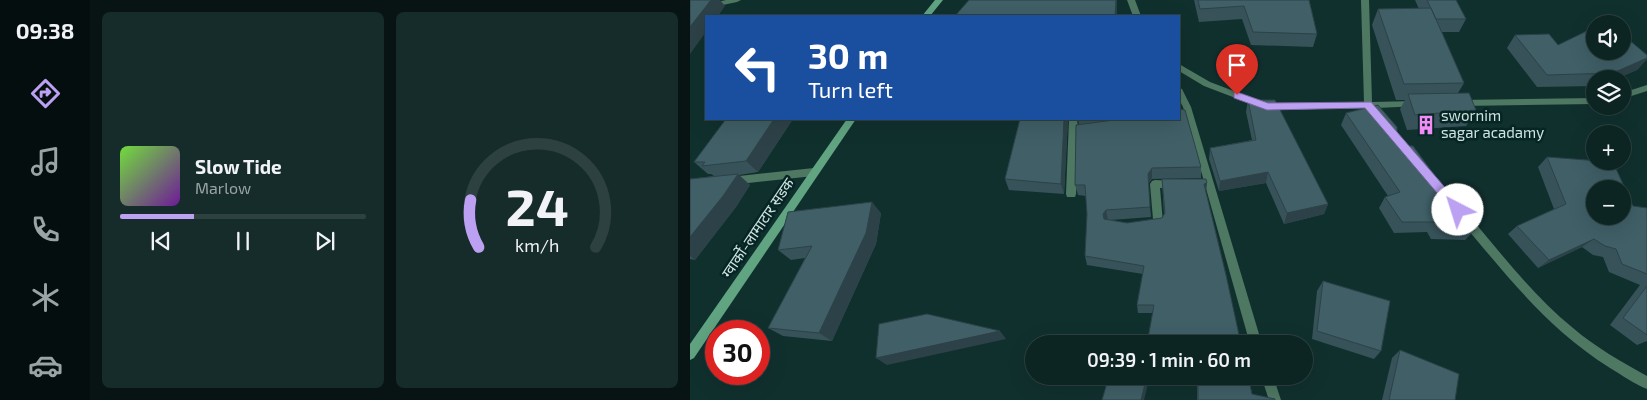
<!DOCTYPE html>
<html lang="en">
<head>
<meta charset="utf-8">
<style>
  :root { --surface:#0c2422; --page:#152c2a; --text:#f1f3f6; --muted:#9aa4a5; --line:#2c4140; --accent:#bca0f2 }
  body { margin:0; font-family:"Exo 2","Noto Sans Devanagari",sans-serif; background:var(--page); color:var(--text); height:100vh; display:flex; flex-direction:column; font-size:19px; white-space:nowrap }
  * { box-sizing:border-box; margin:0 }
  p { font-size:16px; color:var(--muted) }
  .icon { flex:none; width:28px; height:28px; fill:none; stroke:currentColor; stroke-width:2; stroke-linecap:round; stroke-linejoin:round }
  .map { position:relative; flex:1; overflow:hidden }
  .panel { display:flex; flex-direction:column; gap:12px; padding:12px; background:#071413; width:600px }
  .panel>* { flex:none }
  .top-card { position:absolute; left:15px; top:15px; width:475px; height:105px; border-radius:0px; box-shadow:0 5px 20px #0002,0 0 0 1px var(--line); background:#1a4fa0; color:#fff; overflow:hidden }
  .tools { position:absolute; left:896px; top:15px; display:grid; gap:10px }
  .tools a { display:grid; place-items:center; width:45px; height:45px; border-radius:50%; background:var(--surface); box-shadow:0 5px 20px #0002,0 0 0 1px var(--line); font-size:25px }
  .speed { position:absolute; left:15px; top:320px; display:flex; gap:10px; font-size:25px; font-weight:700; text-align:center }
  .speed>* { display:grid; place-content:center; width:65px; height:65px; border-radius:50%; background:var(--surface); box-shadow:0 5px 20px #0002,0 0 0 1px var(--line); line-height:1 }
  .speed .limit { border:8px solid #d22; background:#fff; color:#111 }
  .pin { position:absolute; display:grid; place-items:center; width:42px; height:42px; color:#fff; margin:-51px -21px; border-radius:50% 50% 50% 0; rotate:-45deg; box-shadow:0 0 5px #0007 }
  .pin .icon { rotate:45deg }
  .me { position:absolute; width:55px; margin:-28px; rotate:320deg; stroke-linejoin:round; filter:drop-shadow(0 0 4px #0008) }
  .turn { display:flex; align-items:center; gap:18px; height:105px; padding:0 20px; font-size:22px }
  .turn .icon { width:65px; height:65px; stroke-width:2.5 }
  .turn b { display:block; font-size:35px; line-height:42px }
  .panel .widget { flex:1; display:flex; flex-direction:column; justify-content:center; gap:8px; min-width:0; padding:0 18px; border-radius:8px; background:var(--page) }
  .panel .dial { align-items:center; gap:0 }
  .dial svg { height:130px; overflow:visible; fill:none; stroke:var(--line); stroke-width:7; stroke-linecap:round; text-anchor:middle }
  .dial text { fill:var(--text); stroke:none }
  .song { display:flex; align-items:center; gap:15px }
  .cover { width:60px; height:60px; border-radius:8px; background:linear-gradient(135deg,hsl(100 70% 55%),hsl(280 70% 35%)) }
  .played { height:5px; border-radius:2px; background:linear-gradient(90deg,var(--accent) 30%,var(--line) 30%) }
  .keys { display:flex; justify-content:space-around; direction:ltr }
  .panel .tiles { flex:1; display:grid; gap:12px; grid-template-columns:repeat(2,1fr) }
  .trip { position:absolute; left:335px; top:335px; width:288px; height:50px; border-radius:25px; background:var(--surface); box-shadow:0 5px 20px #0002,0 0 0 1px var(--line); font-weight:600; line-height:50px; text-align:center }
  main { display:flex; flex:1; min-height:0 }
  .tab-bar { display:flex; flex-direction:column; width:90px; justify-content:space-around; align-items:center; background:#050e0e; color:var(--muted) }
  .tab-bar .icon { width:35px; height:35px }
  .tab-bar .active { color:var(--accent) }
  .tab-bar b { font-size:22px; color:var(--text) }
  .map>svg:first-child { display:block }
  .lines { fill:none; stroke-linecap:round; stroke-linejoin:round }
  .minor { fill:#4f7863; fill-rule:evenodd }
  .secondary { fill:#61a482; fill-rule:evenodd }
  .wall { fill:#375259 }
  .shaded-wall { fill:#2d4248 }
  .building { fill:#405f67; stroke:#2d4248; fill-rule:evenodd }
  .route { fill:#bca0f2; stroke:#7a689d }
  .labels { text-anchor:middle; stroke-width:5; stroke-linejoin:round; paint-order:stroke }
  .poi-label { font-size:15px; fill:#d1e3e1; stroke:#052624; text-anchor:start }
  .street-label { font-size:15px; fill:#d1e3e1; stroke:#052624 }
</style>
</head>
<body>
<main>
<nav class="tab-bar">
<b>09:38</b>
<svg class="icon active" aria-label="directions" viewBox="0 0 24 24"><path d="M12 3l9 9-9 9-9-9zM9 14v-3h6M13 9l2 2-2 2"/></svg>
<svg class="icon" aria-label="music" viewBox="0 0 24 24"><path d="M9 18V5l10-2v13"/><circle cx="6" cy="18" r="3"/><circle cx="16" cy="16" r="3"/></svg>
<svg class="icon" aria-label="phone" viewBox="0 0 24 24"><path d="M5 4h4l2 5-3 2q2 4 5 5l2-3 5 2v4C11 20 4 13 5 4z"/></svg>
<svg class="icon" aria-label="climate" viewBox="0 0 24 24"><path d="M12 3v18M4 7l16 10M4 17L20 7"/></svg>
<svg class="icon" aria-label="car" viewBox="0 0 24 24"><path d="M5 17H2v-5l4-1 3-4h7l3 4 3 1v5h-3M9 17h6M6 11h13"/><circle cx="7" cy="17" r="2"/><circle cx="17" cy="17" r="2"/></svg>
</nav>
<section class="panel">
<div class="tiles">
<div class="widget">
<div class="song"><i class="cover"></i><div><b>Slow Tide</b><p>Marlow</p></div></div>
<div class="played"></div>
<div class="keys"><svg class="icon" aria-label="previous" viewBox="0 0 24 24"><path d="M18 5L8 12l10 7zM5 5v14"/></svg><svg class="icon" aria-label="pause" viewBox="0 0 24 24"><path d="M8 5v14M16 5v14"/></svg><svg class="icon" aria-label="next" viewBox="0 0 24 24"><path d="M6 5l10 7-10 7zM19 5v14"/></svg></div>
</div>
<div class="widget dial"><svg viewBox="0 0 100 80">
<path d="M14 69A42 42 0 1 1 86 69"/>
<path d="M14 69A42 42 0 0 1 9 40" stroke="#bca0f2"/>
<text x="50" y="56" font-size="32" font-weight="700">24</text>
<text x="50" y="72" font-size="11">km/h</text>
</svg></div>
</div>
</section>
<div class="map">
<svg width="957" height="400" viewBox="0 0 957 400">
  <rect width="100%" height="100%" fill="#10302e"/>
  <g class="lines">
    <path class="minor" d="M36 0H51L47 2 0 12V8Z
      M437 0H445L451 16H443Z
      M671 0H679L682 102 727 101 731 104 730 106 686 108 692 117 688 120 685 119 676 108 577 110 514 86 489 71V64L520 82 578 104 674 102Z
      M957 85V91L932 99V93Z
      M489 88 492 89 501 107 572 344H560L493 107 489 99Z
      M905 98V104L771 106 767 103 771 100Z
      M379 119H387L388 128 399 126 404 129 402 131 388 135 386 194 385 197H377L376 194Z
      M699 127 702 128 724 152 726 155 724 158H718L696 132 694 130Z
      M124 168 129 172 124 176 40 185 37 184 35 181 37 178 40 177Z
      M465 180 487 181 489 184 487 187 470 188 473 223 472 226 461 228 457 227 456 224 457 221 463 219 460 184 462 181Z
      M777 217 781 218C813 256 844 296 883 328 905 347 932 362 957 376V389C944 384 932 375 920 368 857 328 821 280 773 224L772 221 773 218Z
      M571 376H583L591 400H579Z"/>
    <path class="secondary" d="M245 0H253L240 16H232Z
      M157 119H166L4 358 0 360V344Z"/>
  </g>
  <path class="wall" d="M504 0H619L627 34 623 47 561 45 552 19 509 22Z
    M725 0H766L776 19 769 32H752L774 83 768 93 786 110 776 126 717 130 710 109 715 100H706L682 25 688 9H729Z
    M825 35 868 45 905 51 957 55V59L947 70 926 79H905V86L847 87 817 48Z
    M558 100 638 204 634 214 594 224 576 183 529 191 519 159 520 148 562 140 556 112Z
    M490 109 511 167V178L462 179 458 184 461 217 421 220 437 223 472 218 474 214 472 179H516L462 313H448L447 305 453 274 397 265 395 256 397 214 396 196 388 195 385 185 389 125 388 119H489Z
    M656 113 707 145 785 230 775 240 741 239 737 232 704 233 689 208 695 197 698 196 651 125Z
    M36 119H103L68 172 49 175 60 185 46 207 5 260 0 259V179L24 176 21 174H18L4 162Z
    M330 119H378L374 194 319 190 315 179Z
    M857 157 943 206 957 208V341L947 345 920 325 950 285 919 272 913 257 903 255 892 247 848 268 818 234 827 226 864 209 848 167Z
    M191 213 186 244 142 341 93 336 78 328 115 258 101 260 88 250Z
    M633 281 691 351 684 359 622 339 627 291Z
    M710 350 765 400H692L702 358Z
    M478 376H558L562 394 585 400H507V380Z"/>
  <path class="shaded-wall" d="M21 0H30L35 6 28 16H16V32L0 54V27Z
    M426 0H427V16H425Z
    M957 58V59L947 70 926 79H918L923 73Z
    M490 100V112L489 113V102Z
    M84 119H103L68 172 56 161Z
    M374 119H378L374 194 371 184Z
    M462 168V179L458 184V174Z
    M578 172 576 183 529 191 530 181Z
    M48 174 60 185 46 207 5 260 0 256V237Z
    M517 183 516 194 514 184Z
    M182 202 191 213 186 244 142 341 129 333Z
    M638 204 634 214 594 224 597 213Z
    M416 210 418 220 415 224 413 214Z
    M904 239 892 247 848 268 859 260Z
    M310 331 316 339 197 365 186 358Z
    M457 376H460L454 400H451Z"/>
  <path class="building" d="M0 0H21L0 27Z
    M279 0H426L425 16H265Z
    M508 0H619L627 34 563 32 554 6 510 9Z
    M737 0H766L776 19H746Z
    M741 8 774 83 714 84 688 9Z
    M903 28 905 30V51H932V34L957 55V58L923 73 857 75 825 35 859 34 868 45Z
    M779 93 786 110 725 115 718 94Z
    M558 100H585L638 204 597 213 578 172 530 181 520 148 566 140Z
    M688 105 707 127V145L723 146 785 230 750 228 745 222H712L695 197 710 192 656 113Z
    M489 109 495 110 511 167 462 168 458 174 460 207 416 210 413 214 414 219 437 223 472 218 475 213 472 179H516L517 183 514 184 536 275 551 344H457L464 305H447L454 266 395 256 397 214 395 185H385L386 125 432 119H489Z
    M36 119H84L56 161 12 166 15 162H4Z
    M330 119H374L371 184 315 179Z
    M857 157 923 162 943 206 957 208V274L932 264 926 249 915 246 904 239 859 260 827 226 876 204ZM905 189H932V216H905Z
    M48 174 33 196 0 237V179Z
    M182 202 176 233 129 333 78 328 122 246 88 250 98 212Z
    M633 281 700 301 691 351 627 331Z
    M957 286V335L933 318Z
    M237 314 310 331 186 358 189 324Z
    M710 350 769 374 765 400H699Z
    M419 376H457L451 400H412Z
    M508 376H558L562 394 585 399V400H508Z"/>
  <path class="route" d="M547 92 578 103 681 102 772 207 774 210 772 213H764L675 108 577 110 544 98V93Z"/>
  <defs>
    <symbol id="building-bare" viewBox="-9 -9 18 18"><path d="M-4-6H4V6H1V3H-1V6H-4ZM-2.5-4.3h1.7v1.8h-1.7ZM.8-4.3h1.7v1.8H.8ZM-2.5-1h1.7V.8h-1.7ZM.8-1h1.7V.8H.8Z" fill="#f18bf5" stroke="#052624" stroke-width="2.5" paint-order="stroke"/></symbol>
  </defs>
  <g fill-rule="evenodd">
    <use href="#building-bare" x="722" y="111" width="28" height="28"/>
  </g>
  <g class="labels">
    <g class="poi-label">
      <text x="751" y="121">swornim<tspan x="751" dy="17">sagar acadamy</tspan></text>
    </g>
    <g class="street-label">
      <text transform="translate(68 228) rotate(-56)" y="5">ग्वार्को-लामाटार सडक</text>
    </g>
  </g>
</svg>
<div class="tools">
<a><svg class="icon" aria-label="sound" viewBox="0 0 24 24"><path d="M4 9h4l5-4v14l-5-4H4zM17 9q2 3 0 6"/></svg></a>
<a><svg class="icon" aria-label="layers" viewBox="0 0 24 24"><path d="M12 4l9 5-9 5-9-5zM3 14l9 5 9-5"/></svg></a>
<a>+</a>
<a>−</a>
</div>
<div class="speed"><div class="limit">30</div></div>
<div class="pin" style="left:547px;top:95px;background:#d93025"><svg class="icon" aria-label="arrive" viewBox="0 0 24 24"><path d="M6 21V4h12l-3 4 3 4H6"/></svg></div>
<svg class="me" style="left:768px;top:210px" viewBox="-20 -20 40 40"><circle r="19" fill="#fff"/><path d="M0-13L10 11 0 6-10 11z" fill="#bca0f2"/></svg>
<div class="trip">09:39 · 1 min · 60 m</div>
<div class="top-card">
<div class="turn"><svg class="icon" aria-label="left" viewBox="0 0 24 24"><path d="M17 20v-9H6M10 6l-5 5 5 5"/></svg><div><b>30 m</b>Turn left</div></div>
</div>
</div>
</main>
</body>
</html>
